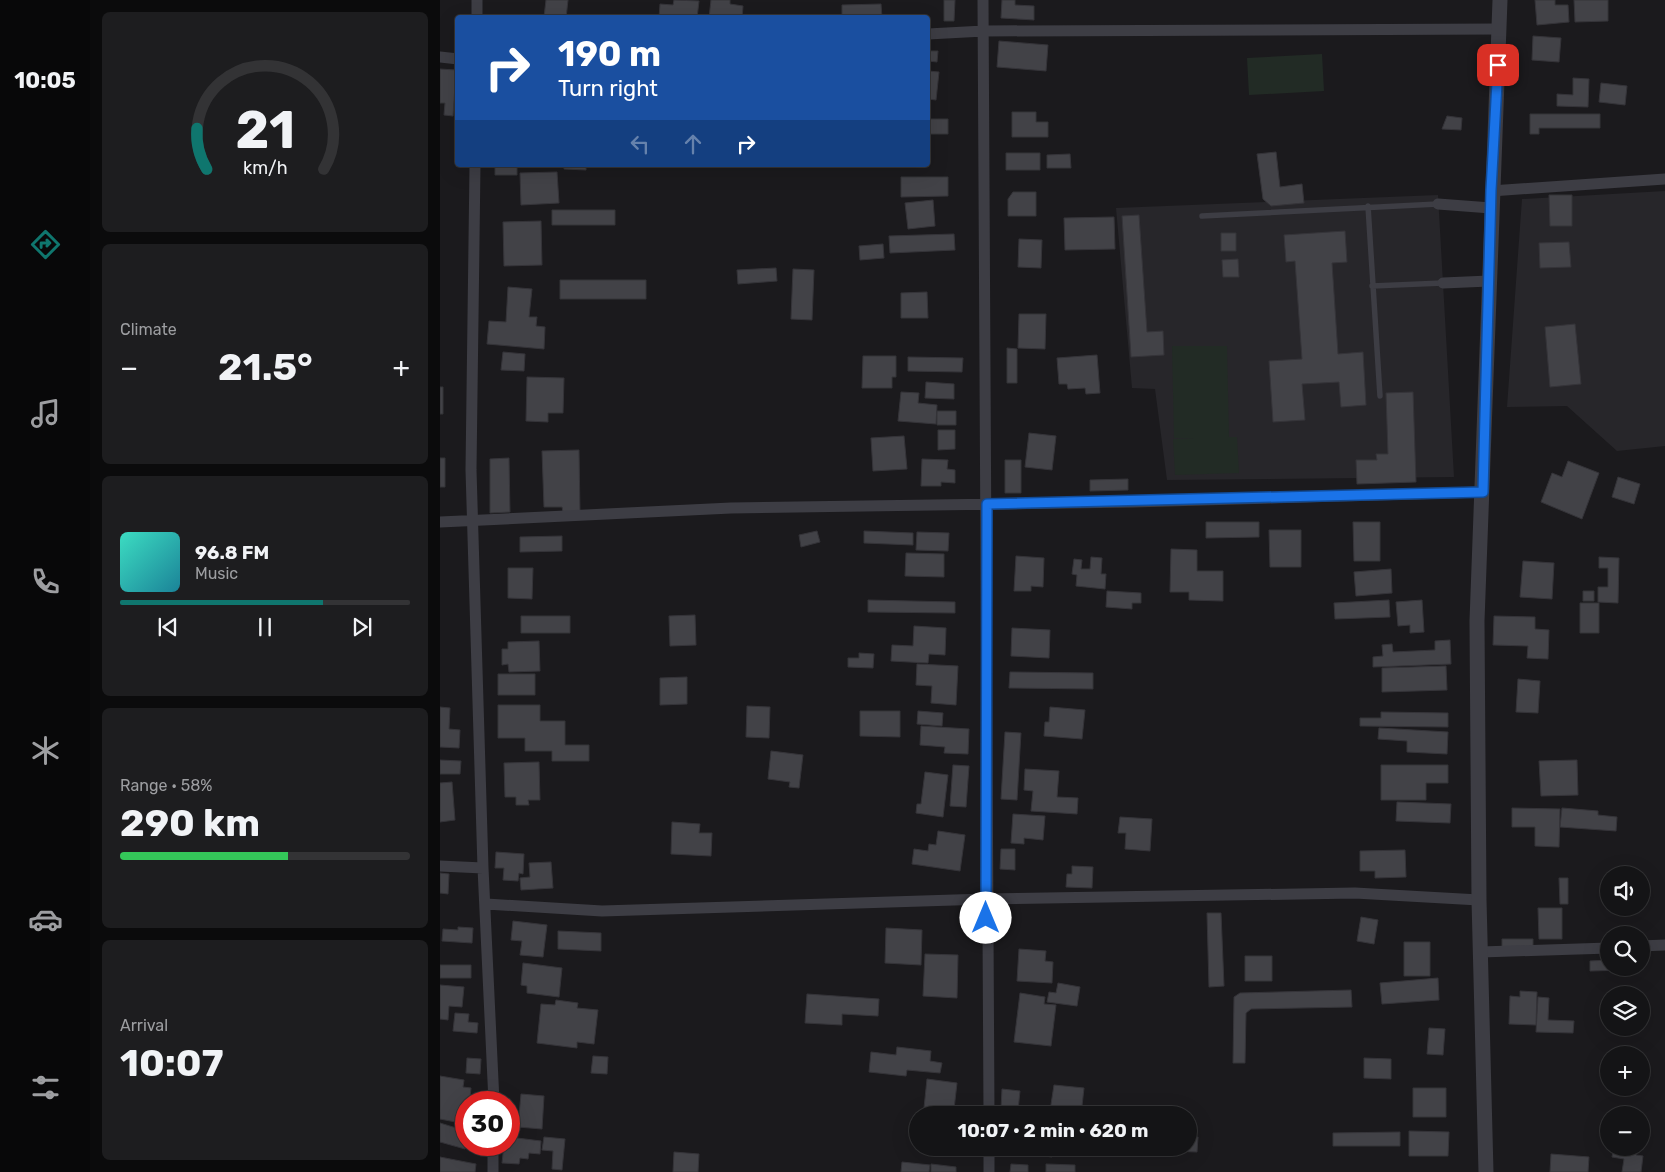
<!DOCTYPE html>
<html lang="en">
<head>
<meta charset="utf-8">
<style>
  :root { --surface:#141416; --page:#1d1d1f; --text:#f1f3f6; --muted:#9d9ea1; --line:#333335; --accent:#0f766e }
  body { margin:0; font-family:Rubik,sans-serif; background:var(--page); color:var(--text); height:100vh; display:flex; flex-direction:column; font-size:19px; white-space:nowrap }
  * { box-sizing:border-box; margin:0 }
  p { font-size:16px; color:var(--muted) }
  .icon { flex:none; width:28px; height:28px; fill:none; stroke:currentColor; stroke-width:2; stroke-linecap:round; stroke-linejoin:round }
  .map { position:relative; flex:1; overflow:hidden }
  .details { display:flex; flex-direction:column; gap:12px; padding:12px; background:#0b0b0c; width:350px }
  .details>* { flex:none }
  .banner { position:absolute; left:15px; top:15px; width:475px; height:152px; border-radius:5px; box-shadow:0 5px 20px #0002,0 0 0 1px var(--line); background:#1a4fa0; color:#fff; overflow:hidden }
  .tools { position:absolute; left:1160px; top:866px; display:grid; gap:10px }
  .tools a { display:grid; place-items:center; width:50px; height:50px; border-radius:50%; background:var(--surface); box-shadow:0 5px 20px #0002,0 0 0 1px var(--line); font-size:25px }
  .speed { position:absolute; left:15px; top:1091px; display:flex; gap:10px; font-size:25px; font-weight:700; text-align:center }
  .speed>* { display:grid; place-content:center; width:65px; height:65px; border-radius:50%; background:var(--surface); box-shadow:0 5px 20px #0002,0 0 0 1px var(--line); line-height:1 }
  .speed .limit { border:8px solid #d22; background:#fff; color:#111 }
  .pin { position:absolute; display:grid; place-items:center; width:42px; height:42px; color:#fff; margin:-21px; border-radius:10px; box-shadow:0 2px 8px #0006 }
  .me { position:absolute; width:55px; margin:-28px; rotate:0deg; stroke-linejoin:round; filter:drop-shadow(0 0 4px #0008) }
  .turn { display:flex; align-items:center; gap:18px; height:105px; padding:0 20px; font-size:22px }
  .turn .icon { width:65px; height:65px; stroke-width:2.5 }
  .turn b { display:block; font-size:35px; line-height:42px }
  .lanes { display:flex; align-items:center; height:48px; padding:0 20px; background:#0003; justify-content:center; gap:25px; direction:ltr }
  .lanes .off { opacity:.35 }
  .big { font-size:38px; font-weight:700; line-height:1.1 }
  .details .widget { flex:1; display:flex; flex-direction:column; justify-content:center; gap:8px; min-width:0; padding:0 18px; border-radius:8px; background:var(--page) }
  .details .dial { align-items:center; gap:0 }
  .dial svg { height:130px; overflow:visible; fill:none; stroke:var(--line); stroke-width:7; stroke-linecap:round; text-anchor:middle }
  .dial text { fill:var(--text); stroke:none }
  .song { display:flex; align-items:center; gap:15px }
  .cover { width:60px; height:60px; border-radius:8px; background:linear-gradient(135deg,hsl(170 70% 55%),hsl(190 70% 35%)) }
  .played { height:5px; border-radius:2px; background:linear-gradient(90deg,var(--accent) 70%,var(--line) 70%) }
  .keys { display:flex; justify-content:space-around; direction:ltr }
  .heat { display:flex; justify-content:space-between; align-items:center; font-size:28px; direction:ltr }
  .charge { height:8px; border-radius:4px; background:linear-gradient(90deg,#34c759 58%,var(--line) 0) }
  .trip { position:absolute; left:469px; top:1106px; width:288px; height:50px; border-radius:25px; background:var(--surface); box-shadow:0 5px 20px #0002,0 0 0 1px var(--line); font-weight:700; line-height:50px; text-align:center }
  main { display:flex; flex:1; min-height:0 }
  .tabs { display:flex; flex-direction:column; width:90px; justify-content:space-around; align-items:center; background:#080809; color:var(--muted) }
  .tabs .icon { width:35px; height:35px }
  .tabs .active { color:var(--accent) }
  .tabs b { font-size:22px; color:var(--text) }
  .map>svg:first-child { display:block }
  .built { fill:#27262a }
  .green { fill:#222b25 }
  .building { fill:#424247; stroke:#353439 }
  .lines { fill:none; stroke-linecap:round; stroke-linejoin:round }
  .service { stroke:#3d3d44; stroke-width:5.5 }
  .minor { stroke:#3d3d44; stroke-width:11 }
  .tertiary { stroke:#3d3d44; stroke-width:15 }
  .route-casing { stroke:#114b97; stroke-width:12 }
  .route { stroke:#1a73e8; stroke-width:9 }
</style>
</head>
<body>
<main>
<nav class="tabs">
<b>10:05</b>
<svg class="icon active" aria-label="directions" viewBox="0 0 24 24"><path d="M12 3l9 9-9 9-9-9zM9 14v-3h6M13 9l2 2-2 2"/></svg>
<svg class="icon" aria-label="music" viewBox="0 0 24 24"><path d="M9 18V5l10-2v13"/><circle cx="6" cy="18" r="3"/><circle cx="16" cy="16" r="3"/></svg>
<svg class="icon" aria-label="phone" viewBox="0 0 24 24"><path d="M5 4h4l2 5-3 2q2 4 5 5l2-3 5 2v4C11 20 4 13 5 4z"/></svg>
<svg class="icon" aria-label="climate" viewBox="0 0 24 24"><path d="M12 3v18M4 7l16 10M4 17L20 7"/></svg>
<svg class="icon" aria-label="car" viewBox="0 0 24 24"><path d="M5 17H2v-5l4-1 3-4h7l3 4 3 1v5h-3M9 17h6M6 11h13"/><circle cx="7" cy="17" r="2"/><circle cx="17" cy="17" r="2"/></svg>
<svg class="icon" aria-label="filters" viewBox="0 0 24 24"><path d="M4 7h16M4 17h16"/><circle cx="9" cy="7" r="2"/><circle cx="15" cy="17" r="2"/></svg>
</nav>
<section class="details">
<div class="widget dial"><svg viewBox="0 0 100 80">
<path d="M14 69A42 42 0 1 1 86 69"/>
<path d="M14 69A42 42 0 0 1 8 44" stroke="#0f766e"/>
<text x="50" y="56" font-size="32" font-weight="700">21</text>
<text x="50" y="72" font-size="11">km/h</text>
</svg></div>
<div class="widget"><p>Climate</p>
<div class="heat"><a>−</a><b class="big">21.5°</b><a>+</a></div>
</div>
<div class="widget">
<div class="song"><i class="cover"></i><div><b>96.8 FM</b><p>Music</p></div></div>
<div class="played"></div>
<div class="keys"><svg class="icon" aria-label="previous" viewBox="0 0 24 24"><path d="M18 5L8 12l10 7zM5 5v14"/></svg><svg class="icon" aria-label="pause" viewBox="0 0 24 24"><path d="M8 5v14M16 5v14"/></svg><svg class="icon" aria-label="next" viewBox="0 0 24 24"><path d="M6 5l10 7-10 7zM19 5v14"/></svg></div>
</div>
<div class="widget"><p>Range · 58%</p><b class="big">290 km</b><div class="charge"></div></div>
<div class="widget"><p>Arrival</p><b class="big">10:07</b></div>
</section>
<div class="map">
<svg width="1225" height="1172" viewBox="0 0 1225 1172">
  <rect width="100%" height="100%" fill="#1b1a1d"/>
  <path class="built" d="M1225 191V446L1177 451 1127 406 1067 407 1082 199Z
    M998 195 1014 477 727 480 715 389 692 388 676 208Z"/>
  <path class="green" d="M882 54 884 91 809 95 807 58Z
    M732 346H787L789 437H797L799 473 735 475 733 439 754 438H734Z"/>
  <path class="building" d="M106 0H128L126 18 104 17Z
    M234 0 259 1 257 18H219L220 4 233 5Z
    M271 0H290V4L303 6 302 18H269Z
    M504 0H515L514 21H504Z
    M562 0H575V5L594 6V20L561 18Z
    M1095 0H1115V5H1128L1129 22 1097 25Z
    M1134 0H1168V21L1135 22Z
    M441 4 442 18H402V5Z
    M1093 36 1121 38 1119 62 1092 60Z
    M559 41 608 45 606 71 557 67Z
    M488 51H498L497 62 488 61Z
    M0 69 16 70 13 116 4 115 5 103H0Z
    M488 71 499 72 496 100 488 99Z
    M1133 78 1149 79 1148 107 1117 106V94L1133 95Z
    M1161 83 1187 86 1185 105 1159 102Z
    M572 112H596V122H608V137H572Z
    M1090 114H1160V128H1099V134H1090Z
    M1007 116 1022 118 1021 130 1002 129Z
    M488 119H508V134H488Z
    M836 152 840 187 862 184 864 203 831 206 823 199 817 154Z
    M566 153H600V170H566Z
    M630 154 631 168H607V155Z
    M55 165H77V175H55Z
    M124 165H146V170L124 169Z
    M117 172 119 203 81 205 80 173Z
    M461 177H508V196L461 197Z
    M573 192H596V216H568V199Z
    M1109 195H1132V226H1110Z
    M493 200 495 226 468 229 465 203Z
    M112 210H175V225H112Z
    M699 215 707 332 723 331 724 355 691 357 682 216Z
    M674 217 675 249 625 250 624 218Z
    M101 221 102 265 64 266 63 222Z
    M905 231 907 262 892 263 898 354 923 352 926 405 901 407 899 382 862 384 865 420 833 422 829 361 862 359 855 261 846 262 844 235Z
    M781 233H796V251H781Z
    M514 234 515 250 450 253 449 236Z
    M579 239 602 240 601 268 578 267Z
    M1129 242 1131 267 1100 268 1099 243Z
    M443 244 444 258 420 260 419 246Z
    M798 259 799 277H783L782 260Z
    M336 268 337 281 298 284 297 270Z
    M353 269 374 270 372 320 351 319Z
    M120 280H206V299H120Z
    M68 287 92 289 89 317H97L96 326 105 327 104 349 47 344 49 321 66 322Z
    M487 292 488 318H461V293Z
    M579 314H606L605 349 578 348Z
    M1135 324 1141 384 1110 387 1105 327Z
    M567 348 577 349V383H567Z
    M63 352 85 354 84 371 61 370Z
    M657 355 660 393 646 394 645 388 628 389 627 384H619L617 358Z
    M423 356H456V377H452V388H422Z
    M468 357 523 358 522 372 468 371Z
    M87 377 124 378 123 413H108V422L86 421Z
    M486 382 514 384V399L485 398Z
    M0 387H3V414H0Z
    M461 392 479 393 478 403 497 405 496 424 458 421Z
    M973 392 976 482 917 484 916 460H937L936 454H948L946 393Z
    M497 411H516V425H497Z
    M498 430H515V449L498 450Z
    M589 433 616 436 612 470 585 467Z
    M464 436 467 469 433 471 431 438Z
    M139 450 140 512H123L122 507H104L102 451Z
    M0 458H5V487H0Z
    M69 458 70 512 50 513V459Z
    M482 459 508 460 507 469 515 470V483L501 482V486H481Z
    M565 460H581V493H565Z
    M1128 461 1159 473 1142 519 1101 502 1112 473 1122 477Z
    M1178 477 1200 484 1194 504 1172 497Z
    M688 479V490L650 491V480Z
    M766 522H819V537L766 538Z
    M913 522H940V561H914Z
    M829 530H861V567H830Z
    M377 531 380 542 361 547 359 535Z
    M424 531 473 533V545L424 543Z
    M477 532 509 533 508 551 476 550Z
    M122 536V551L80 552V537Z
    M731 549 757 550V571H783V601L749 600V592H730Z
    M466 553 504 554V577L465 576Z
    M576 556 604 558 603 587 591 586V591H574Z
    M651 557 662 558 661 574H666L665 589 636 586 637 575 632 574 634 559 642 560 641 569H650Z
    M1159 557 1179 558 1178 603 1158 602V587H1168V568H1159Z
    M1083 561 1114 563 1112 599 1080 597Z
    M68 568H93L92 599 68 598Z
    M951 569 952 593 916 596 914 572Z
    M667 591 701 593V603H692V609L666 607Z
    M1143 591H1154V601H1143Z
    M428 600 515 602V613L428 612Z
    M949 600 950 617 895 619 894 603Z
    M982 600 984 632 970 633V625L958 626 956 602Z
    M1140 603H1159V633H1140Z
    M255 615 256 645 230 646 229 616Z
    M81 616H130V633H81Z
    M1054 616 1095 617V629L1109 630 1108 659 1087 658 1088 646 1053 645Z
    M474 626 506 628 505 655 489 654 488 663 451 661 452 645 473 646Z
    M572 628 610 630 609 658 571 656Z
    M1010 640 1011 664 933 667V657L943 656 942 645 952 644 953 652 995 650V641Z
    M99 641 100 671 69 672 68 664 62 665V649H68V642Z
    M419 653 434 654 433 668 408 667V658H419Z
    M477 664 518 666 516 705 491 703 492 686 476 685Z
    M1006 666 1007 690 942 692V668Z
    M570 672 653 673V689L569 688Z
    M58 674H95V695H58Z
    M247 677V704L220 705V678Z
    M1078 679 1100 681 1098 713 1076 712Z
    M58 705H100V721H125V745H149V761H112V751H85V738H58Z
    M307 706 330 707 329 738 306 737Z
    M0 707 10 708 9 729 20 730 19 748 0 747Z
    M610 707 645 710 642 739 604 736 605 722H609Z
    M420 711H460V737L420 736Z
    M478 711 503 713 502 726 477 724Z
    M941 712 1008 713V727L920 726V718H941Z
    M481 726 529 729 528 754 504 753 505 747 480 745Z
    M939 728 1008 732 1007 754 967 752V741L938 739Z
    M565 732 581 733 577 800 561 799Z
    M331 751 363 755 359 788 349 787 350 782 328 779Z
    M0 760 21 761 20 774H0Z
    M1137 760 1138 795 1101 796 1099 761Z
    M99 762 100 800H88L89 805H76V797H65L64 763Z
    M513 765 529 766 526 807 510 806Z
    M941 765H1008V783H986V800H941Z
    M585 769 619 771 617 797 638 798 637 814 591 811 593 791 584 790Z
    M485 772 508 775 503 817 476 813 477 804H481Z
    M12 782 15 820 0 822V783Z
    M957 802 1011 804 1010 823 956 821Z
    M1072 808 1120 809 1119 847 1095 846V827H1072Z
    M1122 808 1158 811V815L1177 817 1176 831 1120 827Z
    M573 814 605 816 603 840 584 838V844L571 843Z
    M680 817 712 819 710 851 685 849 686 833H678Z
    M232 822 260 824 259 833H272L271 856 231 854Z
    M498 831 525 835 520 871 472 864 474 849 488 851 489 844 496 845Z
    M561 849H575V870L560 869Z
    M965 850 966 877 935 878V871H920V851Z
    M56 852 84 854 83 874 79 873 78 881 63 880 64 868H55Z
    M111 862 113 888 81 890 80 878 90 877 89 863Z
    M632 866 653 867 652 888 626 887 627 874H632Z
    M0 873 9 874 8 894 0 893Z
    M1119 878H1128V904H1120Z
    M1098 908H1122V939H1099Z
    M767 913H781L784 986 769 987Z
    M921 917 938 920 934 944 917 941Z
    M73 921 107 925 103 957 80 955 82 941 71 940Z
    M18 927 33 928 32 943 2 941 3 929 18 930Z
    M446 928 482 930 481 965 445 963Z
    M118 931 161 933V951L118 949Z
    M1062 939H1093V948H1062Z
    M964 942H990V976H964Z
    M579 949 606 951 605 961 613 962 612 983 577 981Z
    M485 954 518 955 517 998 483 996Z
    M805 956H832V981H805Z
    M1169 960V968H1185V970L1150 971V961Z
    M83 963 122 968 119 997 87 993V986L81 985Z
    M0 965H31V978H0Z
    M998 978 999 1000 942 1004 940 983Z
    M618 983 640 987 637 1006 607 1002 609 992 616 993Z
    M0 985 24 987 22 1007 9 1006 8 1020 0 1019Z
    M911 990 912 1007 811 1009 806 1013 805 1063H793L794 997 800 993Z
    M1080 991 1097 992 1096 1025 1069 1024 1070 996 1080 997Z
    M580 993 605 997 604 1004 616 1005 611 1046 574 1042Z
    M367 994 439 999 438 1016 402 1014V1025L365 1023Z
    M1098 997 1109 998 1108 1020 1134 1021 1133 1033 1096 1032Z
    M116 1000 138 1003 137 1008 158 1010 154 1044 137 1042V1048L97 1043 101 1004 115 1005Z
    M15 1013 29 1014 28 1022 38 1023 37 1033 13 1031Z
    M989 1028 1005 1029 1003 1055 987 1054Z
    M457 1047 491 1051 490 1061 502 1063 500 1073 467 1070 466 1076 429 1072 431 1052 456 1055Z
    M153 1056 168 1057 167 1074 151 1073Z
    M27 1058 41 1059 40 1074 26 1073Z
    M924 1058 951 1059V1079L924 1078Z
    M0 1076 24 1080 23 1087 31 1088 30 1097 35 1098 34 1102H26V1124L0 1119Z
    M487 1079 517 1083 514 1109H510V1115H493V1109L484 1108Z
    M614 1085 644 1088 641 1115H616V1112L610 1111Z
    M973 1088H1006V1117H973Z
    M562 1089 580 1091 578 1110 561 1109Z
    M81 1094 104 1096 102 1129 78 1127Z
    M0 1123 26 1131 25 1149 0 1142Z
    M969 1131 1009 1132 1008 1156H969Z
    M960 1132V1146H893V1133Z
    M748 1136 758 1137 757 1152 704 1150V1148H748Z
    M69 1137 101 1141 100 1154 89 1153 88 1159 80 1158 79 1164 62 1163 64 1145H69Z
    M104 1137 125 1139 122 1170 112 1169 113 1151 102 1150Z
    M574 1148H613L612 1157 573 1152Z
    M636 1148H701L700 1155 636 1151Z
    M1174 1148H1197L1196 1155 1203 1156 1201 1172H1182L1184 1159 1172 1157Z
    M234 1152 259 1154 258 1172H233Z
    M1111 1154 1149 1157 1148 1172H1110Z
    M0 1157 36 1164 35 1172H0Z
    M462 1162 490 1165 489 1172H461Z
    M491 1164 516 1167V1172H491Z
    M571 1164 588 1165V1172H570Z
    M606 1164 635 1165V1172H606Z"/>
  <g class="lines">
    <path class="service" d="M928 206 940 396
      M762 216 998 204
      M932 286 1003 283"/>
    <path class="minor" d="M37 0V18
      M543 0 549 1115
      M488 34 544 31 1059 29
      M0 57 18 59
      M35 165 31 470 43 868 54 1102
      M1051 191 1225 179
      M998 204 1051 208
      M1003 283 1049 281
      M0 522 291 508 693 502 1043 492
      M0 866 43 868
      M46 904 162 911 546 899 915 893 1039 900
      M1201 946 1225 945
      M1041 952 1169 948
      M549 1148V1172
      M53 1172V1145"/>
    <path class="tertiary" d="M1046 1172 1039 900 1037 621 1060 0"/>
  </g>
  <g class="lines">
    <defs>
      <path id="route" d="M546 918 547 504 1043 492 1051 190 1058 65"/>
    </defs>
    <use href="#route" class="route-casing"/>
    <use href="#route" class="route"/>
  </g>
</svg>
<div class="tools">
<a><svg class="icon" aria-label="sound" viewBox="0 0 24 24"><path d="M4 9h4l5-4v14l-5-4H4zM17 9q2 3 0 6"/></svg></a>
<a><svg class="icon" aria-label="search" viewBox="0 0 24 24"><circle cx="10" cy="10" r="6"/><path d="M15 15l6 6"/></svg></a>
<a><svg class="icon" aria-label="layers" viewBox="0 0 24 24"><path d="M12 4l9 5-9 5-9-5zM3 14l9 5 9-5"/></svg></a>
<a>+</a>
<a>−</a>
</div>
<div class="speed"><div class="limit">30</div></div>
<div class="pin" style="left:1058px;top:65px;background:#d93025"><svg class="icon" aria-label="arrive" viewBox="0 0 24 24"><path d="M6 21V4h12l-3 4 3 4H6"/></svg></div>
<svg class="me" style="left:546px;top:918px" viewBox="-20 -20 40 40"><circle r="19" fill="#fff"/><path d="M0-13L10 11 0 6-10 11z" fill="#1a73e8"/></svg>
<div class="trip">10:07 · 2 min · 620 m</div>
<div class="banner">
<div class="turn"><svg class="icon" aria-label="right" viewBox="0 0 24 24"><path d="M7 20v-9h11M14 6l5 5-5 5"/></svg><div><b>190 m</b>Turn right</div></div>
<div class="lanes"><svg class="icon off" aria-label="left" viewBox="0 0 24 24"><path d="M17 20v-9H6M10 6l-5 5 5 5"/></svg><svg class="icon off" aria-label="ahead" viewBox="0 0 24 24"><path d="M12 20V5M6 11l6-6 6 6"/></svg><svg class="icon" aria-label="right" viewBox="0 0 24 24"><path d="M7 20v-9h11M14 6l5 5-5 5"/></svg></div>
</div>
</div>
</main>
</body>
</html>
